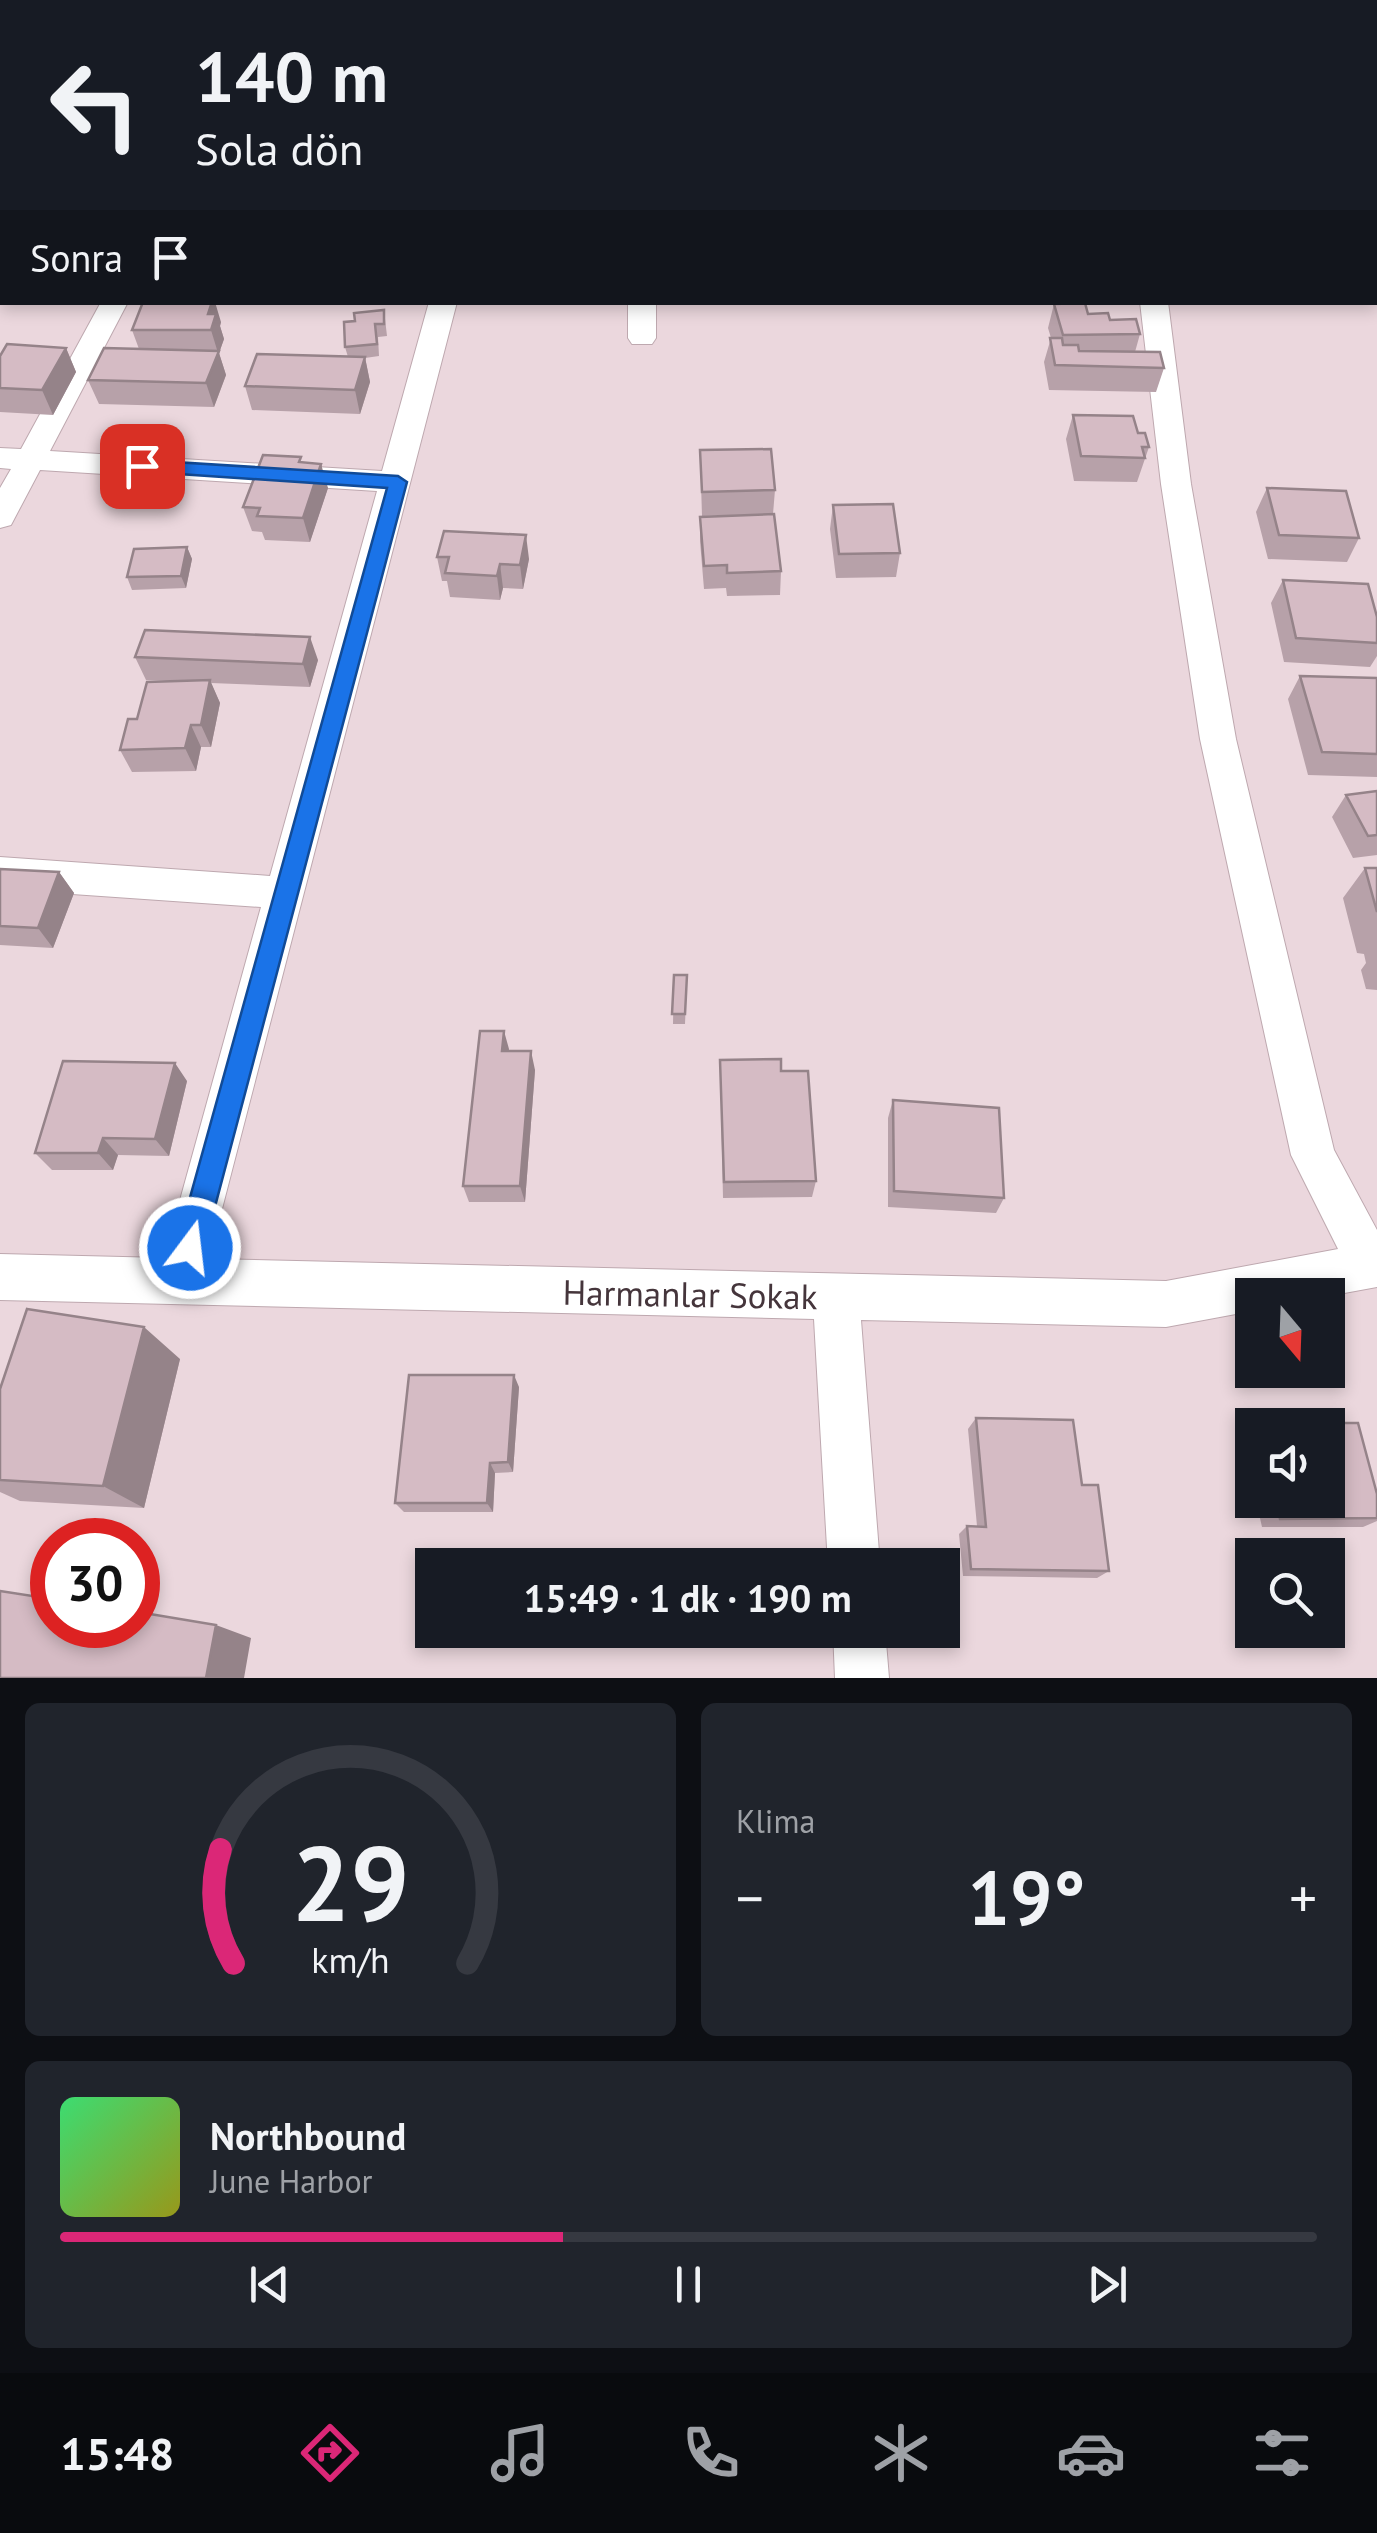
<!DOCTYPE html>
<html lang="tr">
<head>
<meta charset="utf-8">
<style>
  :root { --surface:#171b24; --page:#20242c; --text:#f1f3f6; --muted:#9ea1a6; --line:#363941; --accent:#db2777 }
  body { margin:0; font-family:"PT Sans",sans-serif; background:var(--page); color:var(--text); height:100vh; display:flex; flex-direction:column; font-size:38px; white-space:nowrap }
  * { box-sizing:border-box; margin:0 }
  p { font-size:32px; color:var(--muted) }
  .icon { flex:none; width:55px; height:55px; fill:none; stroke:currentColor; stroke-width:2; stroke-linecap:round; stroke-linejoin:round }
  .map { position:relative; height:1678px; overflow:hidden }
  .details { display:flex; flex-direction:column; gap:25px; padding:25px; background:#0d0f14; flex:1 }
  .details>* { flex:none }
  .hud { position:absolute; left:0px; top:0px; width:1378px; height:305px; box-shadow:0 5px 15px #0003; background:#171b24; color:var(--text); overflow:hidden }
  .needle { width:65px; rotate:161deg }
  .controls { position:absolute; left:1235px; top:1278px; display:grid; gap:20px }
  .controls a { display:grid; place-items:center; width:110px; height:110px; border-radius:0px; background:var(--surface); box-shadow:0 5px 15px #0003; font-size:50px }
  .speed { position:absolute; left:30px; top:1518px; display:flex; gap:20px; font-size:50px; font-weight:700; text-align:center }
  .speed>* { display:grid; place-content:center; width:130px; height:130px; border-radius:50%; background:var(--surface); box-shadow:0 5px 15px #0003; line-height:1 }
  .speed .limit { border:15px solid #d22; background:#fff; color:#111 }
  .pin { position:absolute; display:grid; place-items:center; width:85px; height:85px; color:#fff; margin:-42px; border-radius:20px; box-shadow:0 5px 15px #0006 }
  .me { position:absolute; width:110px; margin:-55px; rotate:15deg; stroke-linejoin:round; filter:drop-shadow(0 0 8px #0008) }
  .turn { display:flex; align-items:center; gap:35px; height:210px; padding:0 30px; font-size:45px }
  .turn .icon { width:130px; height:130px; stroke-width:2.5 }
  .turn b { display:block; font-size:70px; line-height:85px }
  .then { display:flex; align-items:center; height:95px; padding:0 30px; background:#0003; gap:20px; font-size:38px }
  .big { font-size:75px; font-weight:700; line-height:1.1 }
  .details .widget { flex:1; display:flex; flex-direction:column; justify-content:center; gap:15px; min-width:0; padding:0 35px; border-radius:15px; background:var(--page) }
  .details .dial { align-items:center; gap:0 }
  .dial svg { height:260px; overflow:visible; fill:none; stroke:var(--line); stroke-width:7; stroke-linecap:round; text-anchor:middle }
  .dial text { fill:var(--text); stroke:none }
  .song { display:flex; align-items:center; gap:30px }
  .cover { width:120px; height:120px; border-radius:15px; background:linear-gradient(135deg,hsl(140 70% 55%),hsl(60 70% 35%)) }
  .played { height:10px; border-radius:5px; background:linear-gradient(90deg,var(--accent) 40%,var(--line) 40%) }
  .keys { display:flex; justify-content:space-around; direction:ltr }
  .heat { display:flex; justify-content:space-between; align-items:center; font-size:55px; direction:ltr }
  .details .tiles { flex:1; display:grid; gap:25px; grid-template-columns:1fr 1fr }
  .widget:last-child { grid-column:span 2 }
  .trip { position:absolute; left:415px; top:1548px; width:545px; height:100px; border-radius:0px; background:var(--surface); box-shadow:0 5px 15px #0003; font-weight:700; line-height:100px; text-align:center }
  .tabs { display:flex; height:160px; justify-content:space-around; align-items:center; background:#090b0e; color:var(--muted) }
  .tabs .icon { width:70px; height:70px }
  .tabs .current { color:var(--accent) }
  .tabs b { font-size:45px; color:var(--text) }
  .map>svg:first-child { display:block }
  .residential { fill:#ebd7dd; fill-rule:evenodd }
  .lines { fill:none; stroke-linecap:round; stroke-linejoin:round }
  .minor-casing { stroke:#bea8af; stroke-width:2 }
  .minor { fill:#fff; fill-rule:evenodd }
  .wall { fill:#b7a1a9 }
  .shaded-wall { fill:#958389 }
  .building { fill:#d5bbc4; stroke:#958389; stroke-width:2.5 }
  .route { fill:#1a73e8; stroke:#114b97; stroke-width:2.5 }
  .labels { text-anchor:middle; stroke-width:10; stroke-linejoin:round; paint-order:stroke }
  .near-street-label { font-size:35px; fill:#45353b; stroke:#fff }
</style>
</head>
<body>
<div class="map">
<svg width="1377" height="1678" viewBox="0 0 1377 1678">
  <rect width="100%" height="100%" fill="#f3e5e9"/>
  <path class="residential" d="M0 0H1377V1678H0ZM2 2H1375V302H2ZM1252 1295H1328V1370H1252ZM1252 1425H1328V1500H1252ZM52 1540H138V1625H52ZM1252 1555H1328V1630H1252ZM432 1565H942V1630H432Z"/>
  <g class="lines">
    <defs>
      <path id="minor" d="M556 0H578L579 2H558Z
        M860 0H882L884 2H862Z
        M1183 0H1205L1206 2H1185Z
        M1375 66H1377V80H1375Z
        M2 186V206L0 207V187Z
        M0 229H2V245H0Z
        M101 302H128L50 451 382 471 429 302H457L209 1259 1166 1281 1338 1249 1291 1155 1200 739 1161 484 1140 302H1168L1191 484 1236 739 1334 1150 1377 1230V1287L1328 1296 1252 1295V1311L1166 1327 861 1320 880 1565H828L814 1319 0 1300V1254L164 1258 261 907 0 889V857L270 876 377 491 40 470 11 525 0 528V488L11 469 0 468V448L21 449Z
        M628 302H656V338L652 344H632L628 338Z
        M833 1630H885L889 1678H835Z"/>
    </defs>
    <use href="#minor" class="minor-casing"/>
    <use href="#minor" class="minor"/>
  </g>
  <path class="wall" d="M983 0H1001V2H983Z
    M1334 0H1377V33H1375V2H1333Z
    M0 5 2 6V59H0Z
    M0 110H2V160H0Z
    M235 302H285L236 305Z
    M852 302H908V304L852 305Z
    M1054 304 1110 320 1140 334 1135 352 1164 368 1156 392 1049 390 1044 362 1051 338 1048 328Z
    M384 310 387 336 378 337 379 356 365 358 370 382 360 414 252 410 245 386 348 357 345 347 355 321Z
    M221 322 220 326 224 339 219 353 226 375 214 407 99 404 88 380 139 349 132 330Z
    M66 348 76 372 53 415 0 412V356Z
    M1073 415 1138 433 1149 447 1137 482 1074 481 1066 439Z
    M700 450 775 490 773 514 702 516Z
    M302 463 328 488 310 542 265 540 262 532 252 531 243 507Z
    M1267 488 1359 538 1347 562 1268 559 1256 512Z
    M833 505 900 553 896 577 836 578 830 529Z
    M700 517 781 571 780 595 727 596 726 588 704 589 700 541Z
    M187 547 192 559 186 588 132 590 127 577Z
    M437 557 529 559 523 589 503 588 500 600 450 597 447 581H442Z
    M1283 580 1377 617V656L1370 667 1284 662 1271 603Z
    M135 657 318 660 310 687 211 683 220 703 211 747H201L196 771 132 772 120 750 137 719 174 681 146 680Z
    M1300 676 1377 678V777L1308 775 1288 699Z
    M1377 791V855L1353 858 1332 817 1346 795Z
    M1365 868H1377V990L1366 989 1361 970 1366 963 1364 954 1357 953 1343 898Z
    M0 869 59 872 74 893 53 948 0 945Z
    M674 975H687L685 1024H673Z
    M508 1051 535 1070 525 1202H469L463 1186Z
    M720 1060 781 1071 816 1181 812 1197 723 1198Z
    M187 1081 169 1156 118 1155 113 1170H52L35 1153Z
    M893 1100 1004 1198 996 1213 888 1207V1118Z
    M180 1359 144 1508 20 1501 0 1492V1389Z
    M519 1387 513 1472 495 1473 493 1512H404L395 1503Z
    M976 1418 1082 1485 1109 1571 1097 1578 963 1576 959 1534 967 1526H977L968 1429Z
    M1258 1423H1358L1377 1494V1521L1363 1527H1262L1256 1500H1328V1425H1256Z
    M1252 1427V1482L1242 1434Z"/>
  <path class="shaded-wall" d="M0 76 2 82V100L0 104Z
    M212 302H215L221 322 220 326 224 339 219 353 226 375 214 407 206 383 218 353 211 330 208 314Z
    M66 348 76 372 53 415 42 390Z
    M365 357 370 382 360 414 355 390Z
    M321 464 328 488 310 542 303 518Z
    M526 535 529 559 523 589 520 565Z
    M187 547 192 559 186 588 181 576Z
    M500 564 503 588 500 600 497 576Z
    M310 637 318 660 310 687 303 664Z
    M210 680 220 703 211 747 201 725Z
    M191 725 201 747 196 771 185 748Z
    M59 872 74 893 53 948 38 928Z
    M504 1031 509 1049 506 1069 502 1051Z
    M531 1051 535 1070 525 1202 520 1186Z
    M175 1063 187 1081 169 1156 155 1139Z
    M103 1138 118 1155 113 1170 98 1153Z
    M144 1327 180 1359 144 1508 103 1486Z
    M514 1375 519 1387 513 1472 508 1462Z
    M490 1463 495 1473 493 1512 487 1503Z
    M216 1625 251 1638 244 1678H206Z"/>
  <path class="building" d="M613 0H660L662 2H615Z
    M1138 0H1185L1187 2H1139Z
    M1258 0H1316L1318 2H1260Z
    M1347 0H1377V10H1375V2H1349Z
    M0 5 2 6V36H0Z
    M0 110H2V136H0Z
    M143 302H212L208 314H216L211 330H132Z
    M1085 303 1088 314 1108 313 1110 320 1136 319 1140 334 1063 335 1054 304Z
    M384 310V324H375L377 344 345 347 344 322 355 321 354 313Z
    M1050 338H1062L1063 345H1078L1079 351 1160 352 1164 368 1055 365Z
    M7 344 66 348 42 390 0 388V356Z
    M104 348 219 351 206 383 88 380Z
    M257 354 365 357 355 390 245 386Z
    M1073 415 1133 416 1138 433H1145L1149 447H1142L1145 458 1081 456Z
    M771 449 775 490 702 492 700 450Z
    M263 455 301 457 299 462 321 464 303 518 257 516 260 508 243 507Z
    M1267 488 1346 491 1359 538 1279 535Z
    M893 504 900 553 839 554 833 505Z
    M774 514 781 571 727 573V565L704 566 700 517Z
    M444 531 526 535 520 565 500 564 497 576 445 573 449 557H437Z
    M187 547 181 576 127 577 134 549Z
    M1283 580 1368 584 1377 617V643L1296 638Z
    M145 630 310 637 303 664 135 657Z
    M1300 676 1377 678V754L1322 752Z
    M210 680 201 725H191L185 748 120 750 128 719H137L147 682Z
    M1377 791V835L1368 836 1346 795Z
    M1365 868H1377V912Z
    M0 869 59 872 38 928 0 926Z
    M674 975H687L685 1014H672Z
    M480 1031H504L502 1051H531L520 1186H463Z
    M781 1059V1071H808L816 1181 724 1182 720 1060Z
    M63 1061 175 1063 155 1139 103 1138 98 1153H35Z
    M893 1100 999 1108 1004 1198 894 1191Z
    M27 1309 144 1327 103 1486 0 1480V1389Z
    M409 1375H514L508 1462 490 1463 487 1503H395Z
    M976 1418 1073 1420 1082 1485H1098L1109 1571 971 1569 967 1526 986 1527Z
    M1258 1423H1358L1377 1494V1518L1280 1519 1276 1500H1328V1425H1259Z
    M0 1591 52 1599V1625H138V1612L216 1625 206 1678H0Z"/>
  <path class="route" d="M142 460 398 476 407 482 204 1248 200 1257 190 1261 180 1257 176 1248 387 488 135 471V462Z"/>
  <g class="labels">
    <g class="near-street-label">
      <text transform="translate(690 1295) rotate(1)" y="12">Harmanlar Sokak</text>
    </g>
  </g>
</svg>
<div class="controls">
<a><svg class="needle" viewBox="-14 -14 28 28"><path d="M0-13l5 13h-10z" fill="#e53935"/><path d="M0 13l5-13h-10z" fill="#9ea1a6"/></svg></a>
<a><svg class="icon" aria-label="sound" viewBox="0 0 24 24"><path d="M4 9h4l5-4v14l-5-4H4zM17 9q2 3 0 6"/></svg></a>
<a><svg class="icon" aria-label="search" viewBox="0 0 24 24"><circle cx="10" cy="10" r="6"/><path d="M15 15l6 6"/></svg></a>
</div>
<div class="speed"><div class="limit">30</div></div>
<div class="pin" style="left:142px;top:466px;background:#d93025"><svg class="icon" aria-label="arrive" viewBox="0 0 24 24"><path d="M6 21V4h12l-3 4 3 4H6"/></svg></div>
<svg class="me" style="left:190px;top:1248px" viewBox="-20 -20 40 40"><circle r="17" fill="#1a73e8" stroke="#fff" stroke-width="3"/><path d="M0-11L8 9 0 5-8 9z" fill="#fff"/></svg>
<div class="trip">15:49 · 1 dk · 190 m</div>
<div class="hud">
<div class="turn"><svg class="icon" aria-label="left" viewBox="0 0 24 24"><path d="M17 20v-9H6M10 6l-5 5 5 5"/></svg><div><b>140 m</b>Sola dön</div></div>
<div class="then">Sonra<svg class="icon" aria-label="arrive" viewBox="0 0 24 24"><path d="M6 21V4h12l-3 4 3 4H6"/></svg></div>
</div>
</div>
<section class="details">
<div class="tiles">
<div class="widget dial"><svg viewBox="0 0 100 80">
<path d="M14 69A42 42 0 1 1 86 69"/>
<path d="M14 69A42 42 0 0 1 10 34" stroke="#db2777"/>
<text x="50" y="56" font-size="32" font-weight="700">29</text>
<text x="50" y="72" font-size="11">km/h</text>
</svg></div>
<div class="widget"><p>Klima</p>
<div class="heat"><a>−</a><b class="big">19°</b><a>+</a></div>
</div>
<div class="widget">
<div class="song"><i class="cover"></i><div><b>Northbound</b><p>June Harbor</p></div></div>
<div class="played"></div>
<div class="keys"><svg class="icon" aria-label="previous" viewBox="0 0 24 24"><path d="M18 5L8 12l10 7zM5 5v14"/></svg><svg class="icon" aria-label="pause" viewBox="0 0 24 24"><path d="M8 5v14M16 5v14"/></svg><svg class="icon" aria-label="next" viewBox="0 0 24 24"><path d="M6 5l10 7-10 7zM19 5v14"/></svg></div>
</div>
</div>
</section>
<nav class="tabs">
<b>15:48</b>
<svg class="icon current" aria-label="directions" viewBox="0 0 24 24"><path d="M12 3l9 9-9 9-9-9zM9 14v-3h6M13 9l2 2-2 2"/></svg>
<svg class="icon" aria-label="music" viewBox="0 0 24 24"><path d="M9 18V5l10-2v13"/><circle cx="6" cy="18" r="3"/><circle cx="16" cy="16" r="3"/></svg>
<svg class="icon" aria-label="phone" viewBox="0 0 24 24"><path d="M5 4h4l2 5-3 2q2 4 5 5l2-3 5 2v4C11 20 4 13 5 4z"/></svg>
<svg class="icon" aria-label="climate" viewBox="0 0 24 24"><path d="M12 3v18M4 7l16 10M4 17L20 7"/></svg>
<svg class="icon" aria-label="car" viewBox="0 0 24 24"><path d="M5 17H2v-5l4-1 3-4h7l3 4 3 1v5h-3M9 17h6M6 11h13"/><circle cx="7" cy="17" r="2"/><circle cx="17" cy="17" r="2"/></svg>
<svg class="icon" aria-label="filters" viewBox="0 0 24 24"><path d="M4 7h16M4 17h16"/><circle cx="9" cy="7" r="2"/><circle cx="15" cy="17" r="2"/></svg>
</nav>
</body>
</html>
